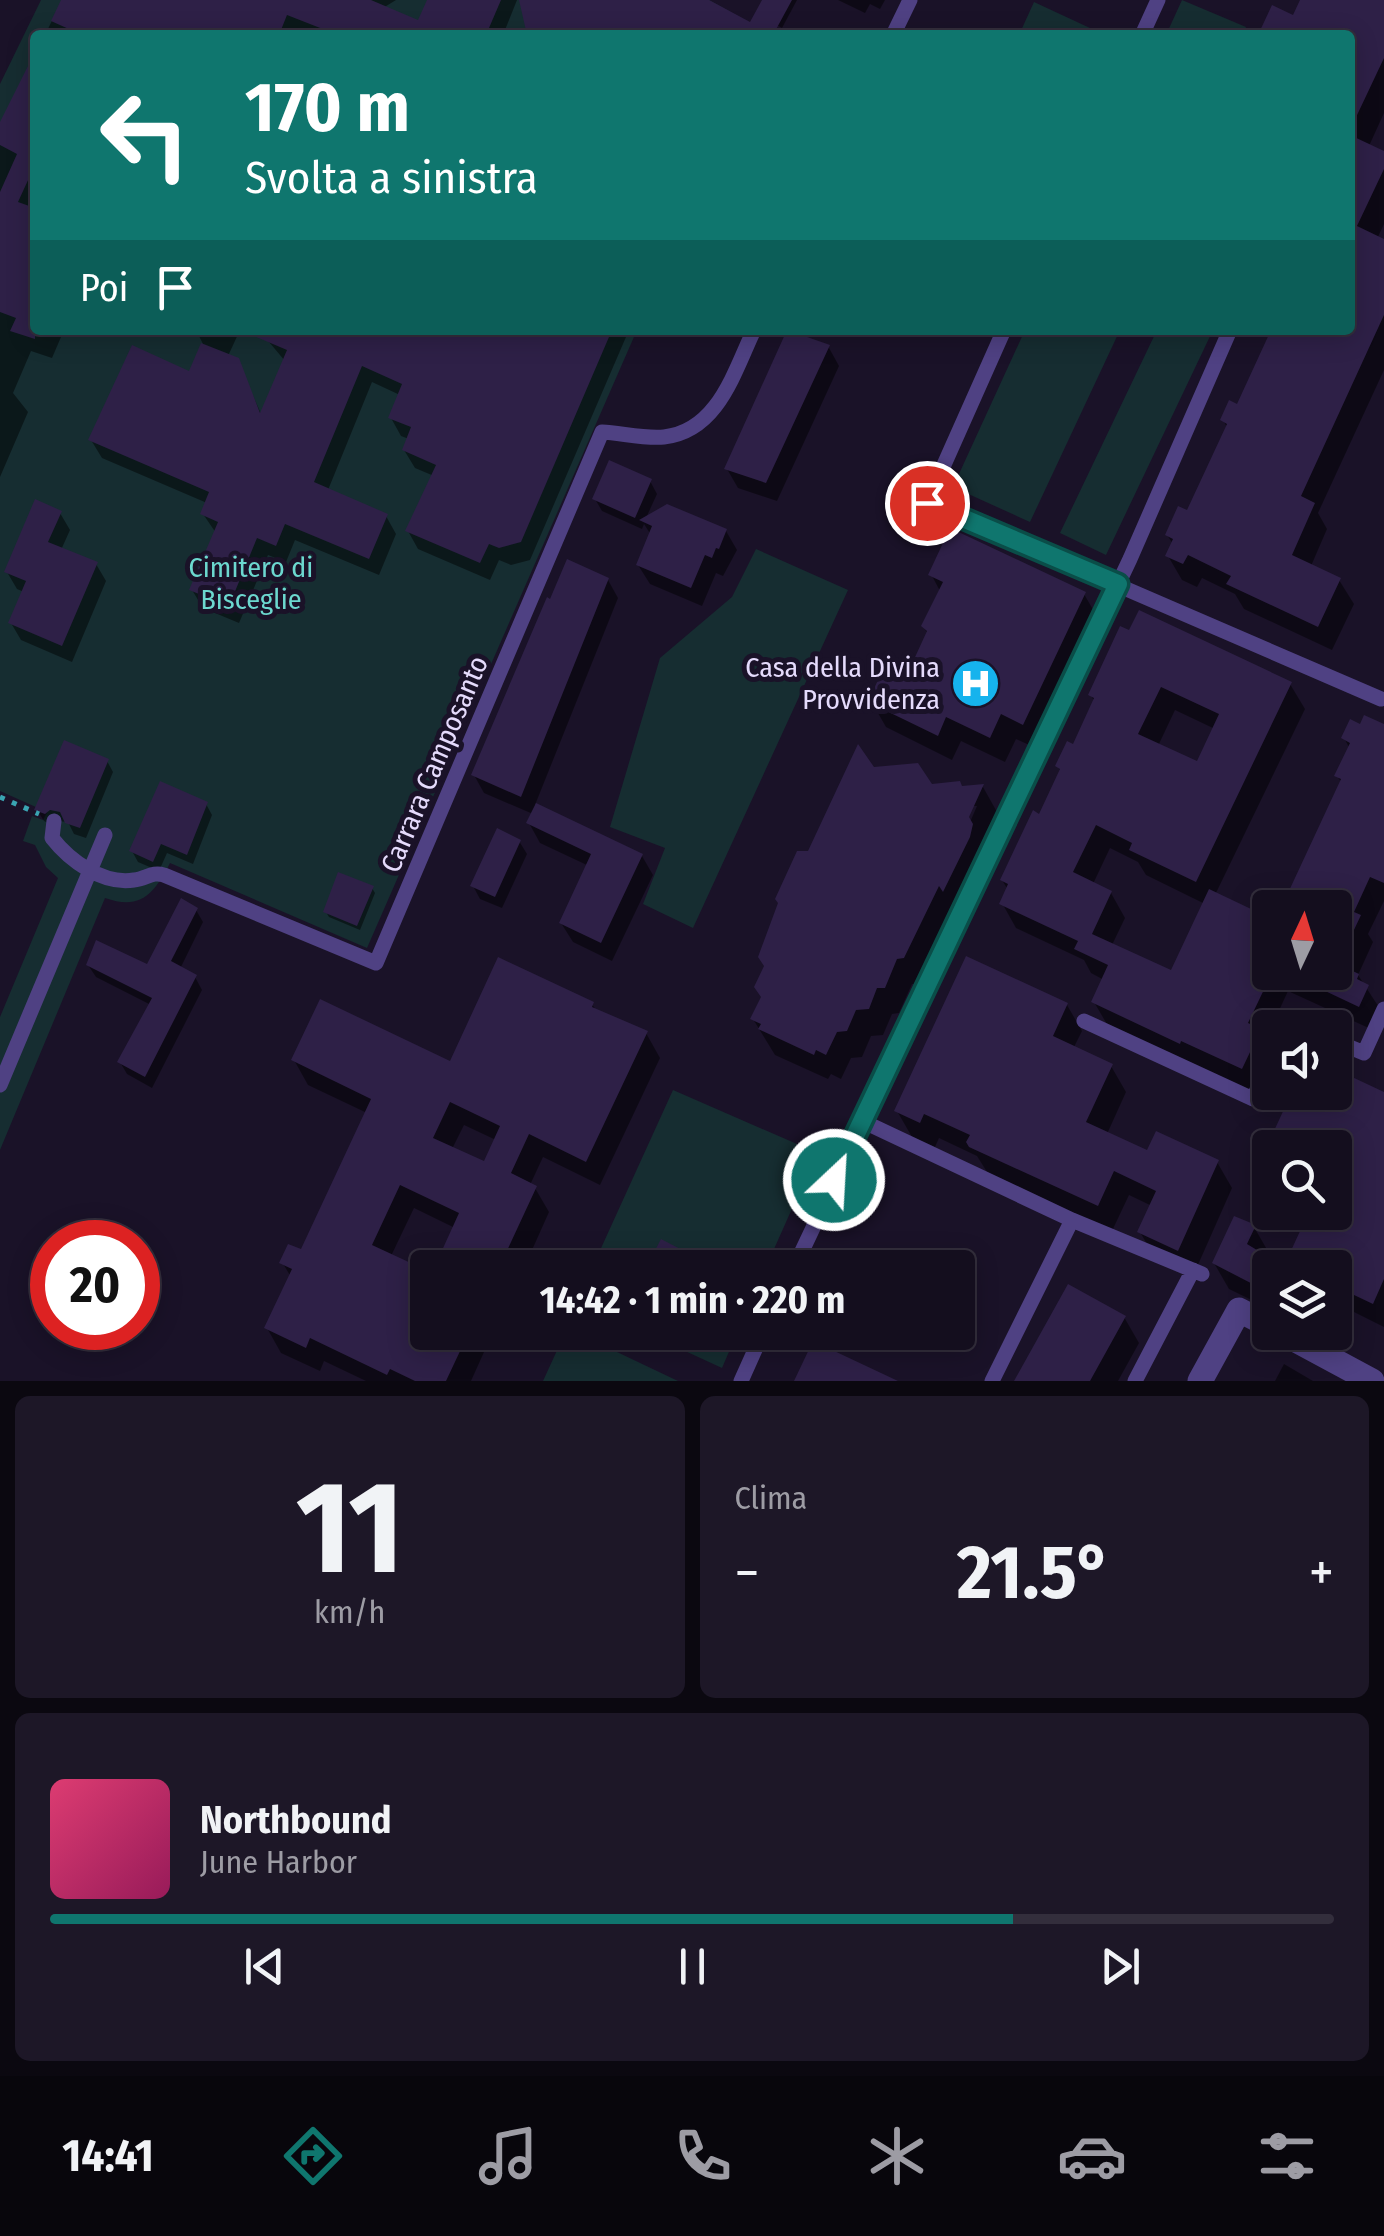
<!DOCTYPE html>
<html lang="it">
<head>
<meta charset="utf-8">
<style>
  :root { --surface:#140e1e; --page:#1d1727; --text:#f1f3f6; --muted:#9d9ca4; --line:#332e3c; --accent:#0f766e }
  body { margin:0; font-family:"Fira Sans Condensed",sans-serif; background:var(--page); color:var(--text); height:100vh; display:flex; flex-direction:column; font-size:38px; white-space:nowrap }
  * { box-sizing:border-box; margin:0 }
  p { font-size:32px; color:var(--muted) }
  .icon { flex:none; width:55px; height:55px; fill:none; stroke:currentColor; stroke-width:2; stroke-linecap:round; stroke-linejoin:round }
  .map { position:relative; height:1381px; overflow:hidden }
  .sheet { display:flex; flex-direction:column; gap:15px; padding:15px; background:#0b0810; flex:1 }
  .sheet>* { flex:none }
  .hud { position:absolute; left:30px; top:30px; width:1325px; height:305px; border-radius:10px; box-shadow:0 5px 25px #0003,0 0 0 2px var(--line); background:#0f766e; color:#fff; overflow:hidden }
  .needle { width:65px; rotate:4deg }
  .buttons { position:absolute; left:1252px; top:890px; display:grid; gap:20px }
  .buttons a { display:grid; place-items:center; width:100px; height:100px; border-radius:10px; background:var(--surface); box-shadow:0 5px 25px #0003,0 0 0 2px var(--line); font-size:50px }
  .speed { position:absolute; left:30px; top:1220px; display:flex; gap:20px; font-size:50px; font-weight:700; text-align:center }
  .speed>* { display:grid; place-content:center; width:130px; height:130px; border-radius:50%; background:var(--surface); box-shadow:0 5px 25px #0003,0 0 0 2px var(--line); line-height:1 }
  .speed .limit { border:15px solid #d22; background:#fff; color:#111 }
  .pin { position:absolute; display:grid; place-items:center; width:85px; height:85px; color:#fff; margin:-42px; border:5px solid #fff; border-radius:50%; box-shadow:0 2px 10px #0007 }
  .me { position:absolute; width:110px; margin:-55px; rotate:25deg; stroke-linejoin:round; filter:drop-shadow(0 0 8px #0008) }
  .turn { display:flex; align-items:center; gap:35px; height:210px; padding:0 50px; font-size:45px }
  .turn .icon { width:130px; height:130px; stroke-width:2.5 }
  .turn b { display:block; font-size:70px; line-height:85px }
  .then { display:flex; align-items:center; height:95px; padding:0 50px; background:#0003; gap:20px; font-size:38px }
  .big { font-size:75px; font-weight:700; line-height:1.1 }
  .sheet .widget { flex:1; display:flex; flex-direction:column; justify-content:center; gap:15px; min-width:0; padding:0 35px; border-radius:15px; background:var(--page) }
  .sheet .dial { align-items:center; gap:0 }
  .dial b { font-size:130px; line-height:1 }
  .song { display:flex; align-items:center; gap:30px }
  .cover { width:120px; height:120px; border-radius:15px; background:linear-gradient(135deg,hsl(340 70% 55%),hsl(330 70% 35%)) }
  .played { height:10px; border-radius:5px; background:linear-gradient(90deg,var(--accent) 75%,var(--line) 75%) }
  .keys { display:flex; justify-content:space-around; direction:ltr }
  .heat { display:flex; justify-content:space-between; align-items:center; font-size:55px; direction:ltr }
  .sheet .tiles { flex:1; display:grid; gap:15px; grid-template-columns:1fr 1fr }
  .widget:last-child { grid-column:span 2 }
  .trip { position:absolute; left:410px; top:1250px; width:565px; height:100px; border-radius:10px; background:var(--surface); box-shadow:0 5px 25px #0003,0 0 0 2px var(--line); font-weight:700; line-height:100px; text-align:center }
  .menu { display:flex; height:160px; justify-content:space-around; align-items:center; background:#08060c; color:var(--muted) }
  .menu .icon { width:70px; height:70px }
  .menu .active { color:var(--accent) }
  .menu b { font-size:45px; color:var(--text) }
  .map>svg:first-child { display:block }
  .green { fill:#162d31 }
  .shadow { fill:#0007; fill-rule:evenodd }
  .building { fill:#2e2047; fill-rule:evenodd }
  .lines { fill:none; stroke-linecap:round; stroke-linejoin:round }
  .path { stroke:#3aa4b2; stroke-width:5; stroke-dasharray:5 8; stroke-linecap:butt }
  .lane { stroke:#4f4183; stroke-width:15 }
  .street { stroke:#4f4183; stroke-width:25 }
  .route-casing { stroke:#0a4d48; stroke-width:25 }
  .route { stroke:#0f766e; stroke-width:18 }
  .labels { text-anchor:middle; stroke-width:10; stroke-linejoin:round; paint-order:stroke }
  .park-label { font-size:28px; fill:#6cd8cf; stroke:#1a1228 }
  .poi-label { font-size:28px; fill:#e5dbfc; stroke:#1a1228; text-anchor:end }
  .street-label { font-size:28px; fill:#e5dbfc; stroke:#1a1228 }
</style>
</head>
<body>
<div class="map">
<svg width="1384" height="1381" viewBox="0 0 1384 1381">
  <rect width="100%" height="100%" fill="#1a1228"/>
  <path class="green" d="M41 0H709L765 31 763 35H35V330H637L367 948 170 863C155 892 142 911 105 898L0 1150V1017L58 878 46 867 35 845 23 841 32 816 43 820 47 812 0 791V84Z
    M1182 0 1246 27 1243 35H1166Z
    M1034 2 1105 35H1019Z
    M1025 330H1120L1030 522 953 487Z
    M1157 330H1213L1106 555 1060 533Z
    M756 549 848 590 693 928 643 904 665 848 610 827 660 658 732 597Z
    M673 1090 797 1144 788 1165 807 1175 766 1267 592 1268Z
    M565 1333H577L678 1381H543Z
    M646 1333H737L722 1368Z"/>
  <path class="shadow" d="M62 0H396L383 8 419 24 429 0H517L503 35H45Z
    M765 0H797L782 28 762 16Z
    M838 0H885L880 9 870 4 865 13Z
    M1302 0H1384V113L1369 146 1384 153V224L1377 239 1384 242V370L1318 513 1327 529 1311 566 1339 580 1354 604 1332 650 1244 609 1235 594 1202 578 1197 587 1182 580 1168 556 1173 544 1167 535 1188 514 1228 429 1223 420 1238 407 1274 330H1350V35H1265L1294 18Z
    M35 56V330H64L52 358 31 351 13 393 28 412 0 477V128Z
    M240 330 228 356 237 360 262 416 285 361 259 330H629L530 560 511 565 499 560 490 580 418 549 408 531 434 476 415 468 404 450 409 439 401 436 391 418 400 395 372 382 328 490 386 516 396 534 379 575 295 540 286 562 268 555 239 623 203 608 192 590 216 533 203 514 207 503 102 458 91 440 190 375 203 344 196 330Z
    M789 331 828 346 839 366 777 501 738 488 727 469Z
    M650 481 657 494 646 518 726 531 737 550 723 576 716 573 702 606 650 584 638 565 651 535 644 524 642 529 602 511 595 499Z
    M60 513 70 530 61 550 96 564 106 581 72 662 21 640 11 623 24 592 17 589 7 572Z
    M931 574 1084 594 1099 620 1038 749 1016 739 1005 762 961 741 952 760 886 727 871 701 906 682 928 634 923 626 940 591Z
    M608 580 618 598 535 805 642 856 653 875 612 961 573 942 561 923 589 866 540 843 529 823 533 814 484 793 474 775Z
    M1122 629 1290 684 1305 709 1215 895 1270 920V972H1335V908H1276L1280 899 1286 902 1342 783 1337 776 1350 749 1344 738 1361 727H1384V901L1368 934 1373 942 1358 975 1382 1012 1373 1030 1288 991 1265 1041 1270 1050V1063L1256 1093 1108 1026 1094 1002 1104 980 1091 973 1084 960 1016 928 1002 903 1008 890 1002 880 1040 817 1061 772 1058 766 1074 747 1095 703 1091 695ZM1175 710 1215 729 1198 765 1158 746ZM1110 848 1138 862 1146 875 1205 904 1172 974 1112 945 1125 918 1111 893 1093 884Z
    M107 761 113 772 86 838 74 834 68 822 57 821 52 825 44 821 37 810Z
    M872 770 931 786 983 787 997 812 983 845 987 852 958 915 954 909 919 984H912L899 1013 892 1014 883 1035 871 1036 862 1057 851 1058 841 1079 831 1074 828 1079 775 1055 753 1019 763 998 809 853ZM972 806H977L967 829 962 827Z
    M206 804 212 815 193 864 167 853 159 871 138 862 132 851Z
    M519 841 527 854 502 908 480 899 473 886Z
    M372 888 375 893 360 930 329 917 326 912Z
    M196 910 203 922 180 969 195 977 202 990 152 1088 127 1074 120 1062 151 1005 96 977 88 965 148 968Z
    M592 1004 597 1012 646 1033 660 1058 600 1185 543 1157 530 1185 535 1188 549 1212 524 1268H436L455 1228 414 1208 391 1256 428 1332H493L471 1381H366L324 1361 320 1371 281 1353 267 1328 291 1277 282 1262 302 1253 367 1113 308 1085 294 1060 451 1065ZM464 1125 496 1140 485 1165 452 1149Z
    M1067 1005 1082 1031 1073 1049 1111 1066 1126 1092 1107 1134 1148 1154 1217 1162 1232 1188 1193 1276 1155 1258 1140 1232 1152 1206 1129 1195 1112 1231 987 1172 977 1156 939 1138 935 1147 912 1137 897 1111Z
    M1335 1072 1384 1095V1327L1352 1311 1336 1341 1319 1332H1335V1268H1285L1310 1212H1335V1148H1270V1189L1258 1169 1295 1092H1335Z
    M1254 1227 1269 1253 1267 1258 1282 1268H1270V1309L1229 1289 1214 1263Z
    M684 1254 690 1268H650Z
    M1124 1317 1139 1343 1118 1381H1017Z
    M1284 1364 1313 1381H1275Z"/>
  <path class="building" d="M61 0H371L418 20 427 0H501L486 35H338L287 15 279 35H113L98 28 95 35H82L51 21Z
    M519 0H709L750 22 762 0H792L773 35H527Z
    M1300 0H1384V58L1350 130V35H1258L1272 5 1293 15Z
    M35 52V165L18 202 35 208V339L10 331 16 318 0 312V192L17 154 0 145V122Z
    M1350 135 1384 151V169L1357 226 1384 239V315L1301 496 1315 503 1292 555 1341 578 1318 627 1226 584 1231 576 1188 555 1183 564 1165 556 1173 539 1165 535 1178 506 1187 510 1227 424 1220 420 1229 400 1237 404 1271 330H1350Z
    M240 330H612L521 542 499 548 489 544 480 563 405 531 436 465 402 450 411 427 388 418 402 384 362 366 314 482 388 514 369 559 285 524 276 546 257 538 229 606 189 590 218 522 200 514 209 492 88 440 132 345 189 371 201 343 239 358 260 413 287 350Z
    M787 330 830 345 766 483 724 469Z
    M609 460 652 479 635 518 592 499Z
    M35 499 62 511 48 542 98 562 62 646 8 623 26 581 4 572Z
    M667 504 727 529 719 549 716 548 712 558 705 555 691 588 636 565 652 526 639 520Z
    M950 528 1086 592 1023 725 1001 714 990 738 946 717 938 736 868 702 883 669 905 679 927 631 921 626 943 582 928 575Z
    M567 559 609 578 521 797 471 775 547 597 550 599Z
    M1139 610 1292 682 1196 882 1129 850 1132 843 1096 825 1073 872 1112 891 1092 934 1171 970 1209 889 1270 918V977L1248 1023 1261 1029 1242 1069 1181 1041 1180 1044 1091 1002 1108 965 1074 949 1078 941 999 904 1008 884 1000 880 1033 810 1039 814 1060 769 1055 766 1067 741 1073 744 1094 698 1088 695 1120 626 1129 630ZM1161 687 1219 714 1197 761 1138 734Z
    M1364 715 1384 724V883L1370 877 1354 912 1361 915 1338 964 1359 974 1357 979 1369 985 1359 1007 1285 972H1335V908H1281L1341 779 1334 776 1350 743 1341 738 1350 719 1360 724Z
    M64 740 109 759 80 828 65 823 60 812 50 810 45 814 34 810Z
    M858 744 874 767 918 763 932 784 960 781 962 786 984 784 969 817 973 824 970 837 943 892 939 886 904 958 897 959 885 988H877L869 1009 856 1010 847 1031 837 1032 826 1055 816 1050 814 1055 758 1029 761 1024 750 1019 761 997 754 987 764 966 758 957 778 903 775 899 797 851H808Z
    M160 781 208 802 187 855 161 844 153 862 129 851Z
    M536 803 643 854 601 943 559 923 591 854 526 823Z
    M497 828 521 840 495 897 470 886Z
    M338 872 374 886 357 926 323 912Z
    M181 898 198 908 171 961 197 975 145 1077 117 1062 152 998 86 965 96 940 147 964Z
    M966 956 1068 1003 1053 1036 1113 1064 1086 1122 1147 1150 1156 1131 1219 1160 1178 1251 1137 1232 1156 1191 1114 1171 1098 1206 969 1147 966 1142 970 1135 924 1114 920 1123 894 1111Z
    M498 957 594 1002 592 1007 648 1031 586 1162 529 1134 511 1173 537 1186 499 1268H434L459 1213 400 1185 372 1245 428 1271V1332H469L446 1381H415L390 1369 387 1375 310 1338 306 1348 264 1328 292 1269 279 1263 288 1244 301 1249 371 1099 291 1060 320 999 450 1061ZM450 1102 500 1126 484 1161 433 1138Z
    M1335 1069 1384 1092V1279L1373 1304 1335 1286V1268H1283L1307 1216 1335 1230V1148H1266L1292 1092H1335Z
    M1234 1216 1256 1225 1247 1244 1270 1258V1293L1212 1263Z
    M661 1239 686 1252 678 1268H646Z
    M1068 1284 1126 1316 1090 1381H1014Z
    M813 1341 898 1381H794Z"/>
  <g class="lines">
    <path class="path" d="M0 797 39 814"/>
    <path class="lane" d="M893 35 910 0
      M1142 35 1158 0
      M1004 330 927 503 1381 699
      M54 821 52 838C70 861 103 885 134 880 146 879 152 871 164 875L376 963 602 432C621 433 645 439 664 437 718 431 734 372 754 330
      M1084 1021 1253 1099 1270 1060
      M1284 1028 1287 1021 1303 1028
      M1335 1041 1364 1053 1384 1009
      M0 1085 105 835
      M862 1121 1072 1220 1202 1274
      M794 1268 1130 559 1230 330
      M741 1381 763 1332
      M992 1381 1072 1220
      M1135 1381 1193 1270"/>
    <path class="street" d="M1281 1332 1372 1381
      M1200 1381 1239 1310 1270 1326"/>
  </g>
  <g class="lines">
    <defs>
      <path id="route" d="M834 1180 1118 584 927 503"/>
    </defs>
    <use href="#route" class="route-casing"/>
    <use href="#route" class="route"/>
  </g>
  <defs>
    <symbol id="hospital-disc" viewBox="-11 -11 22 22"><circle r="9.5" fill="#16b3ed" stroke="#1a1228"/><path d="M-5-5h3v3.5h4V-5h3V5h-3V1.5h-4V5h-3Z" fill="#fff"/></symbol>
  </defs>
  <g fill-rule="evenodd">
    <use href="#hospital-disc" x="948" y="656" width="55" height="55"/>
  </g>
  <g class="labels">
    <g class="park-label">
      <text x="251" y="577">Cimitero di<tspan x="251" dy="32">Bisceglie</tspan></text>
    </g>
    <g class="poi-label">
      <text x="940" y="677">Casa della Divina<tspan x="940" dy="32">Provvidenza</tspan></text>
    </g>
    <g class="street-label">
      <text transform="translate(434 764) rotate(-67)" y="10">Carrara Camposanto</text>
    </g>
  </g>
</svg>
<div class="buttons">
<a><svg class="needle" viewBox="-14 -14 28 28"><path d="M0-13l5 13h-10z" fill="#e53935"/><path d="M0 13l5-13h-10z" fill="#9d9ca4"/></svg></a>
<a><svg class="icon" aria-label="sound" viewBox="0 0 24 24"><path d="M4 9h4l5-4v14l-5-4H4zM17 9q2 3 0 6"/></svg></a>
<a><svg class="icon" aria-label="search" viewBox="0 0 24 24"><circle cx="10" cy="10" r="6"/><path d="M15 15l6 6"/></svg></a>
<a><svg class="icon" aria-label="layers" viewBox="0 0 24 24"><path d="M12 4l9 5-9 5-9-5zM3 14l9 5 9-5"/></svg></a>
</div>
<div class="speed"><div class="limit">20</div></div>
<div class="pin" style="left:927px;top:503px;background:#d93025"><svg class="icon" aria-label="arrive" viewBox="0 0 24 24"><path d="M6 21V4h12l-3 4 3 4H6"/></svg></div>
<svg class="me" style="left:834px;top:1180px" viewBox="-20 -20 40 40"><circle r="17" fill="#0f766e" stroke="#fff" stroke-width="3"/><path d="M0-11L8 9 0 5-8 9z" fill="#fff"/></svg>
<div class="trip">14:42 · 1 min · 220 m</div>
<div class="hud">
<div class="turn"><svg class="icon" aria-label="left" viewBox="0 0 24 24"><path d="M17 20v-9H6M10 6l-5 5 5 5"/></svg><div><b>170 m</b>Svolta a sinistra</div></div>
<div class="then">Poi<svg class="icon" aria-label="arrive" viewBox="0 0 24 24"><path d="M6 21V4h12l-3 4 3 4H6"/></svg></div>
</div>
</div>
<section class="sheet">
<div class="tiles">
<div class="widget dial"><b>11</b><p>km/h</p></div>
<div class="widget"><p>Clima</p>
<div class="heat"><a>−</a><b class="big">21.5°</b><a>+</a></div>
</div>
<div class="widget">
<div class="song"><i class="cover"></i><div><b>Northbound</b><p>June Harbor</p></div></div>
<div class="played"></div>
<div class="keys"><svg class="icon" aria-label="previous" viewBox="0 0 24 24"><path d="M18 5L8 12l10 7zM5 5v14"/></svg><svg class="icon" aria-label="pause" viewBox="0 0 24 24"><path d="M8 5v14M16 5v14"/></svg><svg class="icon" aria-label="next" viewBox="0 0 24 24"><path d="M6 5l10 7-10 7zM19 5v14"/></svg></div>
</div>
</div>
</section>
<nav class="menu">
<b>14:41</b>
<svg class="icon active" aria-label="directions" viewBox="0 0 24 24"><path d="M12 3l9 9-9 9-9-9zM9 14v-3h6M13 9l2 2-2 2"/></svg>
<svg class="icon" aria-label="music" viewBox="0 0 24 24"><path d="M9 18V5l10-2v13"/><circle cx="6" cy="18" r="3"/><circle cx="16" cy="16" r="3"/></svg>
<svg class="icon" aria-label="phone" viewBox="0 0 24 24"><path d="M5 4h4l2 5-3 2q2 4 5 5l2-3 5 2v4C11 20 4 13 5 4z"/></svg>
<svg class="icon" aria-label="climate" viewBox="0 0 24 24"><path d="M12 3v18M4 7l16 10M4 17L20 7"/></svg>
<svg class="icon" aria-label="car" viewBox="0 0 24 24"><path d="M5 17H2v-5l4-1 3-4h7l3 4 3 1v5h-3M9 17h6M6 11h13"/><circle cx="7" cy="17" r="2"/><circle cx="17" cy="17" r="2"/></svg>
<svg class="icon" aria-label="filters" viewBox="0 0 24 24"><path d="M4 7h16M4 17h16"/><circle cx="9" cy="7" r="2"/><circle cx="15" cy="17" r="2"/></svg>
</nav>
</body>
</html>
